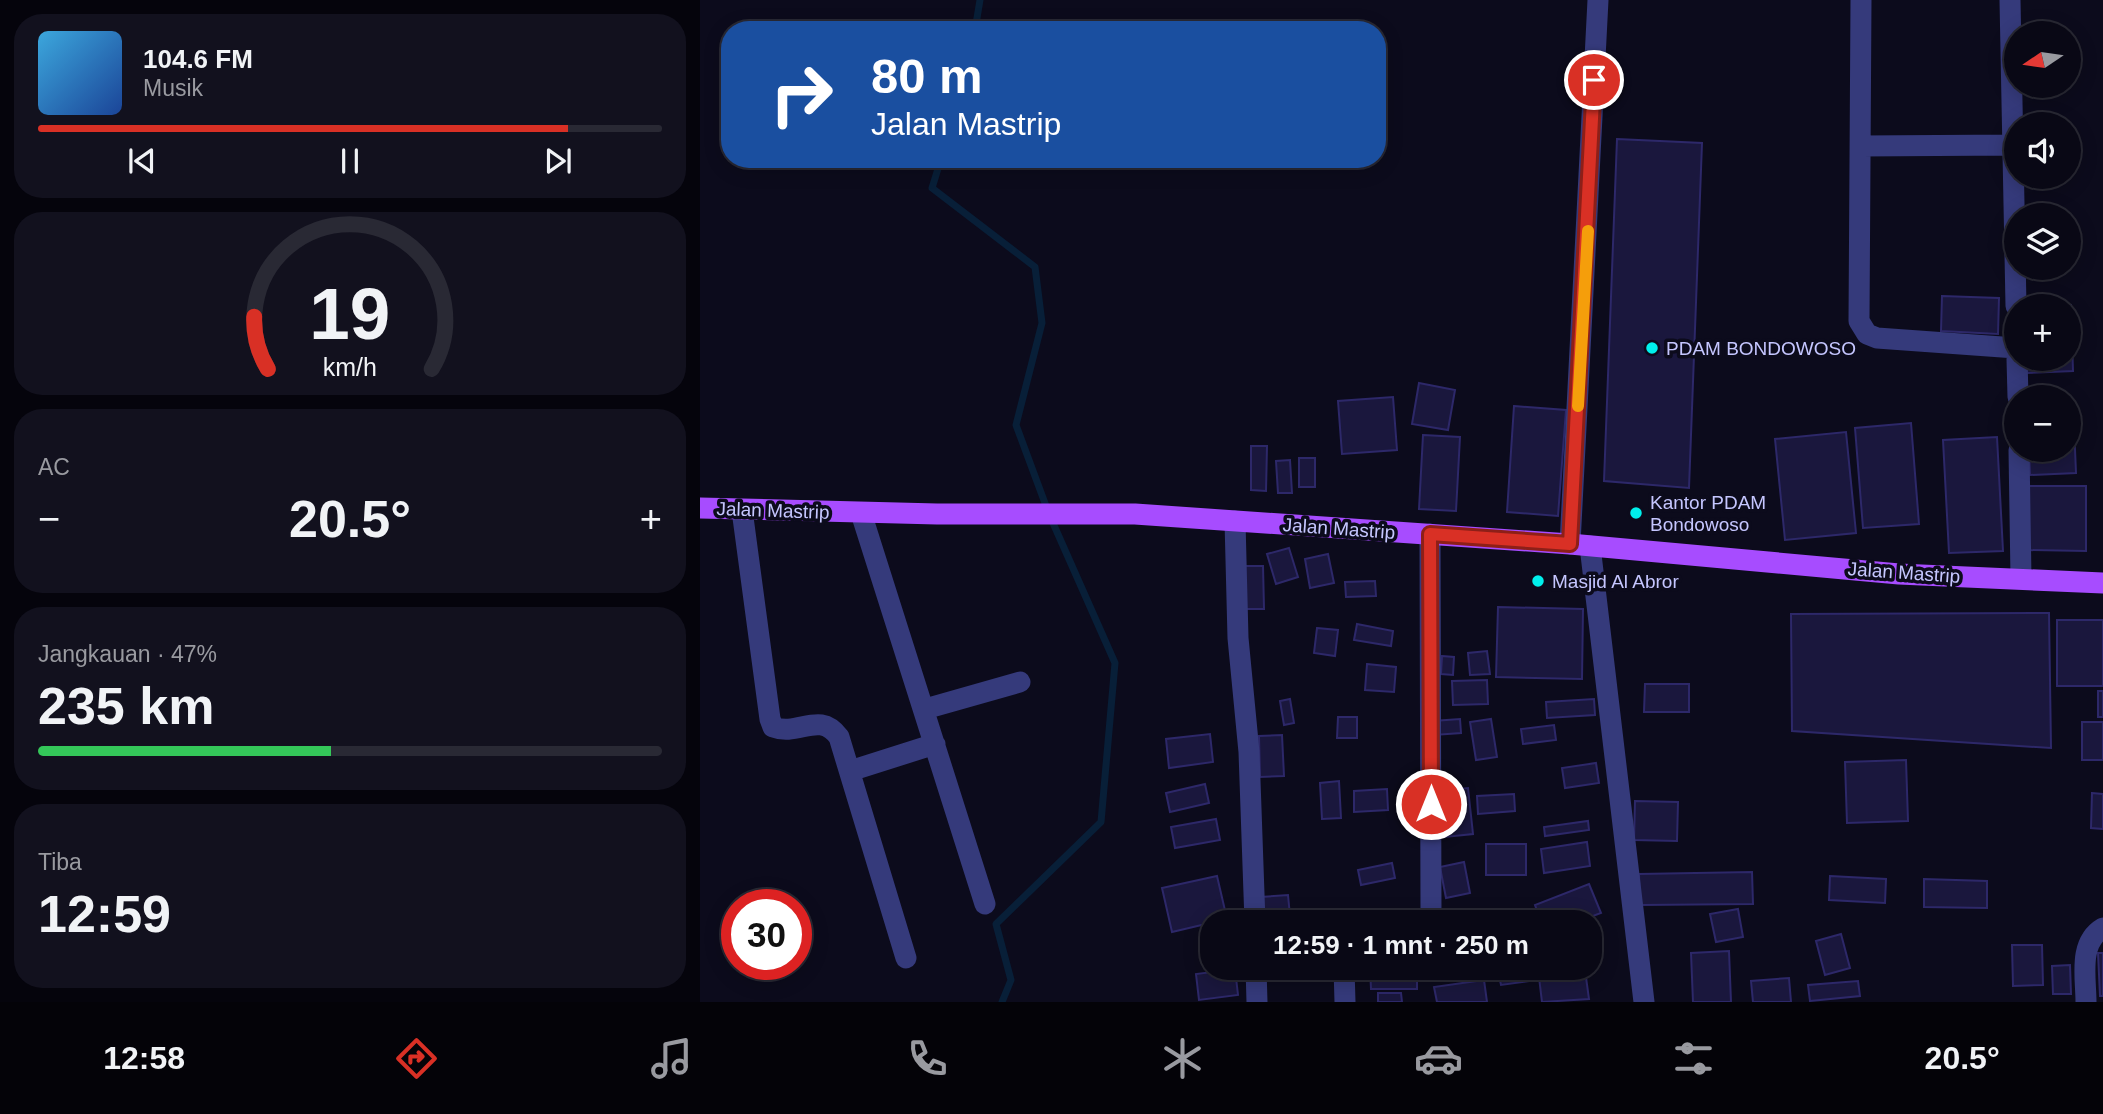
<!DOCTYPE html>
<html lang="id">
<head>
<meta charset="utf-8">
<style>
  :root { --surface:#090815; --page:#12111e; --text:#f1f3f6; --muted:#999aa0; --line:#292934; --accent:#d93025 }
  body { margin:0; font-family:Arial,sans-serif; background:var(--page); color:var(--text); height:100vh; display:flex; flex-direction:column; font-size:26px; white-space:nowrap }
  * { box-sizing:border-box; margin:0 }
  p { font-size:23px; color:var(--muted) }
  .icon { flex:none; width:38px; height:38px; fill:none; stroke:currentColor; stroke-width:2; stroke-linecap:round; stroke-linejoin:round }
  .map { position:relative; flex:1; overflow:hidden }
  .drawer { display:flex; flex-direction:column; gap:14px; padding:14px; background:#05040c; width:700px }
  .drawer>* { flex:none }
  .top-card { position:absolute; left:21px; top:21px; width:665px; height:147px; border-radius:28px; box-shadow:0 4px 18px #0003,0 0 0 2px var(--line); background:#1a4fa0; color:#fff; overflow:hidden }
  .needle { width:46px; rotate:257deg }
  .fabs { position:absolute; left:1304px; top:21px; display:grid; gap:14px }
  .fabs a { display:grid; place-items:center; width:77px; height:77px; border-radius:50%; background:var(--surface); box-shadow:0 4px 18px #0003,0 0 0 2px var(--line); font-size:35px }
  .speed { position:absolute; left:21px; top:889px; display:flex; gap:14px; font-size:35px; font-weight:700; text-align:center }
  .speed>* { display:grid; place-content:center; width:91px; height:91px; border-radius:50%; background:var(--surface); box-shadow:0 4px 18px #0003,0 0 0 2px var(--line); line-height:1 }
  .speed .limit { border:10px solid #d22; background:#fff; color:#111 }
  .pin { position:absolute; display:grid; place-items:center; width:60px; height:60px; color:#fff; margin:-30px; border:4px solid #fff; border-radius:50%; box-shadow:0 2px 7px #0007 }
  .me { position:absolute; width:77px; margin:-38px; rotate:0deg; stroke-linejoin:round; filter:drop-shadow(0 0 5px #0008) }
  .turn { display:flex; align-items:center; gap:24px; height:147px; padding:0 35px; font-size:32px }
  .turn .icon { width:91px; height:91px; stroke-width:2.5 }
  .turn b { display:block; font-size:49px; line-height:60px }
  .big { font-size:52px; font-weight:800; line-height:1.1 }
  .drawer .widget { flex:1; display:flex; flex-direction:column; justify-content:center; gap:10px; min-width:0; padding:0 24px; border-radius:28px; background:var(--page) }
  .drawer .dial { align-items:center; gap:0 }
  .dial svg { height:182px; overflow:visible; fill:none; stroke:var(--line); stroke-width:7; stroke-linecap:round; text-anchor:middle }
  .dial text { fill:var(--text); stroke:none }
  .song { display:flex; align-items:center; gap:21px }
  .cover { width:84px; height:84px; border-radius:10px; background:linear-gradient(135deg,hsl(200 70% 55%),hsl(220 70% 35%)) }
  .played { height:7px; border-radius:4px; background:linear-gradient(90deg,var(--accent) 85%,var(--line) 85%) }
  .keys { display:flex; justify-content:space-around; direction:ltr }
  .heat { display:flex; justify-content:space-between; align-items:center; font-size:38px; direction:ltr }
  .charge { height:10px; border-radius:5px; background:linear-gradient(90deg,#34c759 47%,var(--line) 0) }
  .trip { position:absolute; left:500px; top:910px; width:402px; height:70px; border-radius:28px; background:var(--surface); box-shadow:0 4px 18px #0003,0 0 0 2px var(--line); font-weight:800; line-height:70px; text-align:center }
  .menu { display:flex; height:112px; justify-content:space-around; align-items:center; background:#040308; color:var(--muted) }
  .menu .icon { width:49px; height:49px }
  .menu .selected { color:var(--accent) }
  .menu b { font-size:32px; color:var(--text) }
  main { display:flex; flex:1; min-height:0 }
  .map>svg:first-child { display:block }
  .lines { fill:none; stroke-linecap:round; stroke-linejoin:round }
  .stream { stroke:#081f38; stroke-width:7 }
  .building { fill:#1a173d; stroke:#2d2869; stroke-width:2 }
  .minor { stroke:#353a7b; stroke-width:21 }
  .major { stroke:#a74cff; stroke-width:21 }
  .route-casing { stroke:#8d1f18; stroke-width:18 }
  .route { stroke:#d93025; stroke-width:12 }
  .slow { stroke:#f59e0b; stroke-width:12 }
  .poi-dot { fill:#00f0ec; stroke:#0c0b1c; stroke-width:2.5 }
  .labels { text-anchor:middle; stroke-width:7; stroke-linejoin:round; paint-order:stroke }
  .poi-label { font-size:19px; fill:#c5c6ff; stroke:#0c0b1c; text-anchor:start }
  .street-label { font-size:19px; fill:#c5c6ff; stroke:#0c0b1c }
</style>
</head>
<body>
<main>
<section class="drawer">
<div class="widget">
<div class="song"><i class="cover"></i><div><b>104.6 FM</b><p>Musik</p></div></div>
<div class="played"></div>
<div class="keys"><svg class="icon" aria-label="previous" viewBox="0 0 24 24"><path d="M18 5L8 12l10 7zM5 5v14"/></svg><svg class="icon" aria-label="pause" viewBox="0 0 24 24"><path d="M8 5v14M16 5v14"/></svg><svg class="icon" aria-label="next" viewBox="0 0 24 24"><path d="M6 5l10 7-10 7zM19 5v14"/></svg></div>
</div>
<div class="widget dial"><svg viewBox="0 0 100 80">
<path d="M14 69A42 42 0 1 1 86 69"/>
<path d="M14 69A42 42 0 0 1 8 46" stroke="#d93025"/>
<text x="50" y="56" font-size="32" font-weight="700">19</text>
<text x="50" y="72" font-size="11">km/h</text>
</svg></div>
<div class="widget"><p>AC</p>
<div class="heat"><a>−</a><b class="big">20.5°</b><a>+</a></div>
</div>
<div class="widget"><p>Jangkauan · 47%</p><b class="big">235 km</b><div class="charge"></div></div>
<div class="widget"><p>Tiba</p><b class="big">12:59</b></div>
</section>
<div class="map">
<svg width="1403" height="1002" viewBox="0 0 1403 1002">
  <rect width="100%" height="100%" fill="#0c0b1c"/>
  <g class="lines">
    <path class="stream" d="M275 30 280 0
      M241 159 232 188 335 267 342 323 316 425 349 514 415 663 401 822 296 924 311 980 302 1002"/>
  </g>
  <path class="building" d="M917 139 1002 143 989 488 904 481Z
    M1242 296 1299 298 1298 334 1241 331Z
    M1371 305 1373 371 1327 373V359H1368V306H1345Z
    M719 383 755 390 748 430 712 424Z
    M693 397 697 450 642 454 638 401Z
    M1368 402H1373L1376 473 1330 475 1329 450H1368Z
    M814 406 866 410 858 516 807 512Z
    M1211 423 1219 524 1163 528 1155 428Z
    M1146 432 1156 533 1085 540 1075 439Z
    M723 435 760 437 756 511 719 509Z
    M1297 437 1303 551 1249 553 1243 440Z
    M551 446H567L566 491 551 490Z
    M599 458H615V487H599Z
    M590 460 592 493H578L576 461Z
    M1325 486H1386V551L1325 550Z
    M589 548 598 577 576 584 567 554Z
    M628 554 634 583 610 588 605 559Z
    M543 566H563L564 609H544Z
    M675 581 676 596 646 597 645 582Z
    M798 607 883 609 882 679 796 677Z
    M1349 613 1351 748 1092 731 1091 614Z
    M1357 620H1403V686H1357Z
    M657 624 693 631 691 646 654 640Z
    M617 628 638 630 635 656 614 653Z
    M787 651 790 674 770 675 768 653Z
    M742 656 754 657 753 675 741 674Z
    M667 664 696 667 694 692 665 690Z
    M787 680 788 704 753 705 752 681Z
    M945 684H989V712H944Z
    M1398 691H1403V717H1398Z
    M590 699 594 723 584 725 580 701Z
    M894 699 895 715 847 718 846 702Z
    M638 717H657V738H637Z
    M760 719 761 733 734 735 733 721Z
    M791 719 797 757 776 760 770 722Z
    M1382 722H1403V760H1382Z
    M854 725 856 740 823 744 821 729Z
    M510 734 513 762 469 768 466 739Z
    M582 735 584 776 560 777 559 736Z
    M1206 760 1208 821 1147 823 1145 762Z
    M896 763 899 783 865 788 862 768Z
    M639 781 641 818 622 819 620 783Z
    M505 784 509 803 470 812 466 793Z
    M768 788 773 834 745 837 740 791Z
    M687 789 688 810 654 812V791Z
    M1392 793 1403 794V829L1391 828Z
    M814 794 815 811 778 814 777 796Z
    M935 801 978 802 977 841 934 840Z
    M516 819 520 840 475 848 471 827Z
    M888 821 889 830 845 836 844 827Z
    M887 842 890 866 844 873 841 849Z
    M786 844H826V875H786Z
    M764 862 770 893 746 898 740 867Z
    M692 863 695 878 661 885 658 870Z
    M1052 872 1053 904 940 905 939 874Z
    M517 876 527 919 472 932 462 888Z
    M1130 876 1186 879 1185 903 1129 900Z
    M1224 879 1287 881V908L1224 907Z
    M889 884 901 913 877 922H841L835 905Z
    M588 895 590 916 562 918 561 897Z
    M1038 909 1043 937 1016 942 1010 914Z
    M1141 934 1150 968 1125 975 1116 941Z
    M1312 945H1342L1343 985 1313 986Z
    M1029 951 1031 1002H993L991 953Z
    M1398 953H1403V996H1400Z
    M1370 965 1371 994H1353L1352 966Z
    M582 968H617V978L582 979Z
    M670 968H717V989H671Z
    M743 968H766L744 973Z
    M535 969 538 995 499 1000 496 974Z
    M885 970 889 999 842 1002 839 977Z
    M829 972 830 981 801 985 799 976Z
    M1089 978 1091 1002H1053L1051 981Z
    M784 980 787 1002H737L734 987Z
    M1158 981 1160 996 1110 1001 1108 985Z
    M678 993H701L702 1002H678Z"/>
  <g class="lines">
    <path class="minor" d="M1161 0 1159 321 1167 334 1177 338 1316 348
      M1310 0 1316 306
      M1161 146 1313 145
      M1317 359 1318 397
      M1319 450 1321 578
      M42 510 70 719 73 727C99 737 119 710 139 737L206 958
      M161 513 285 904
      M535 521 538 638 549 752 555 922
      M870 544 898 0
      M890 546 944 1002
      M225 709 320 682
      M150 771 235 744
      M720 922 729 916 731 911 730 534
      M556 968 557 1002
      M644 968 645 1002
      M1386 1002C1386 977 1378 943 1403 928"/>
    <path class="major" d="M0 508 237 514H435L870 544 1199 574 1403 583"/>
  </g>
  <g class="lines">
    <defs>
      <path id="route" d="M731 804 730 534 870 544 894 80"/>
    </defs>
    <use href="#route" class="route-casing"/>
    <use href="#route" class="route"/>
    <path class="slow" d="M878 406 888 231"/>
  </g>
  <g class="poi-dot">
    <circle cx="952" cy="348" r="7"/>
    <circle cx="936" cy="513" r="7"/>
    <circle cx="838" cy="581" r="7"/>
  </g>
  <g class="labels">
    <g class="poi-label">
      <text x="966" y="355">PDAM BONDOWOSO</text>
      <text x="950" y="509">Kantor PDAM<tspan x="950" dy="22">Bondowoso</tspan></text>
      <text x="852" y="588">Masjid Al Abror</text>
    </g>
    <g class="street-label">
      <text transform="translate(73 510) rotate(2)" y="7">Jalan Mastrip</text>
      <text transform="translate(639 528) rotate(4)" y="7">Jalan Mastrip</text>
      <text transform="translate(1204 572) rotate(4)" y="7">Jalan Mastrip</text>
    </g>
  </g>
</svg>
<div class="fabs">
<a><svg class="needle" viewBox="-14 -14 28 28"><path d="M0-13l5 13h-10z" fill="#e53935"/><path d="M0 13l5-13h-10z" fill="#999aa0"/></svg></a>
<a><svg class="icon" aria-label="sound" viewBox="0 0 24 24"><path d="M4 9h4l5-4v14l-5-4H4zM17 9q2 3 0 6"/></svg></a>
<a><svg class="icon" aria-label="layers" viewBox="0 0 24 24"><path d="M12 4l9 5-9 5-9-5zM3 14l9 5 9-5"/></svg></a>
<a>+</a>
<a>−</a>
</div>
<div class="speed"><div class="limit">30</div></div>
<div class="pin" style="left:894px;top:80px;background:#d93025"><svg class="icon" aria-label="arrive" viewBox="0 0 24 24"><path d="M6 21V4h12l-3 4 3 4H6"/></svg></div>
<svg class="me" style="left:731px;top:804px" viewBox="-20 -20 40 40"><circle r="17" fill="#d93025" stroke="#fff" stroke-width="3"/><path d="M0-11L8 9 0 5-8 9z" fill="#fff"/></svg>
<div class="trip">12:59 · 1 mnt · 250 m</div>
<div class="top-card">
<div class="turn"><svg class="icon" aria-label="right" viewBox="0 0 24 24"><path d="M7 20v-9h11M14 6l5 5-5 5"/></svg><div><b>80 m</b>Jalan Mastrip</div></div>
</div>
</div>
</main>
<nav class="menu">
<b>12:58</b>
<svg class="icon selected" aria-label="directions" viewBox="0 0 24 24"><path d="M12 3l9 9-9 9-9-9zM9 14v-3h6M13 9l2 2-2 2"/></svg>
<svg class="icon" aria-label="music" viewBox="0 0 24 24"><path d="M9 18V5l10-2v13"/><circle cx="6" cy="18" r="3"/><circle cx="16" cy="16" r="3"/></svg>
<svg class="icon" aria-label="phone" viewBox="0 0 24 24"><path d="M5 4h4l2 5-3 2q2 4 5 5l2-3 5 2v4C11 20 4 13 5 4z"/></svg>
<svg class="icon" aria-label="climate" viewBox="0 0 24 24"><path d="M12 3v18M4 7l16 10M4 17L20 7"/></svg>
<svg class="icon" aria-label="car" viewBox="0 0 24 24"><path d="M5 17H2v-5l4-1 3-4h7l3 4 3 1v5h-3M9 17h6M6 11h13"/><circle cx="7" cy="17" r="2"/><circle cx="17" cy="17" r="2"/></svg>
<svg class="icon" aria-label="filters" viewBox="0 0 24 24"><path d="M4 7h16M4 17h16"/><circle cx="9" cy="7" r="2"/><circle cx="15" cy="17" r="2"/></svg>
<b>20.5°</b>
</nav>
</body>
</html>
